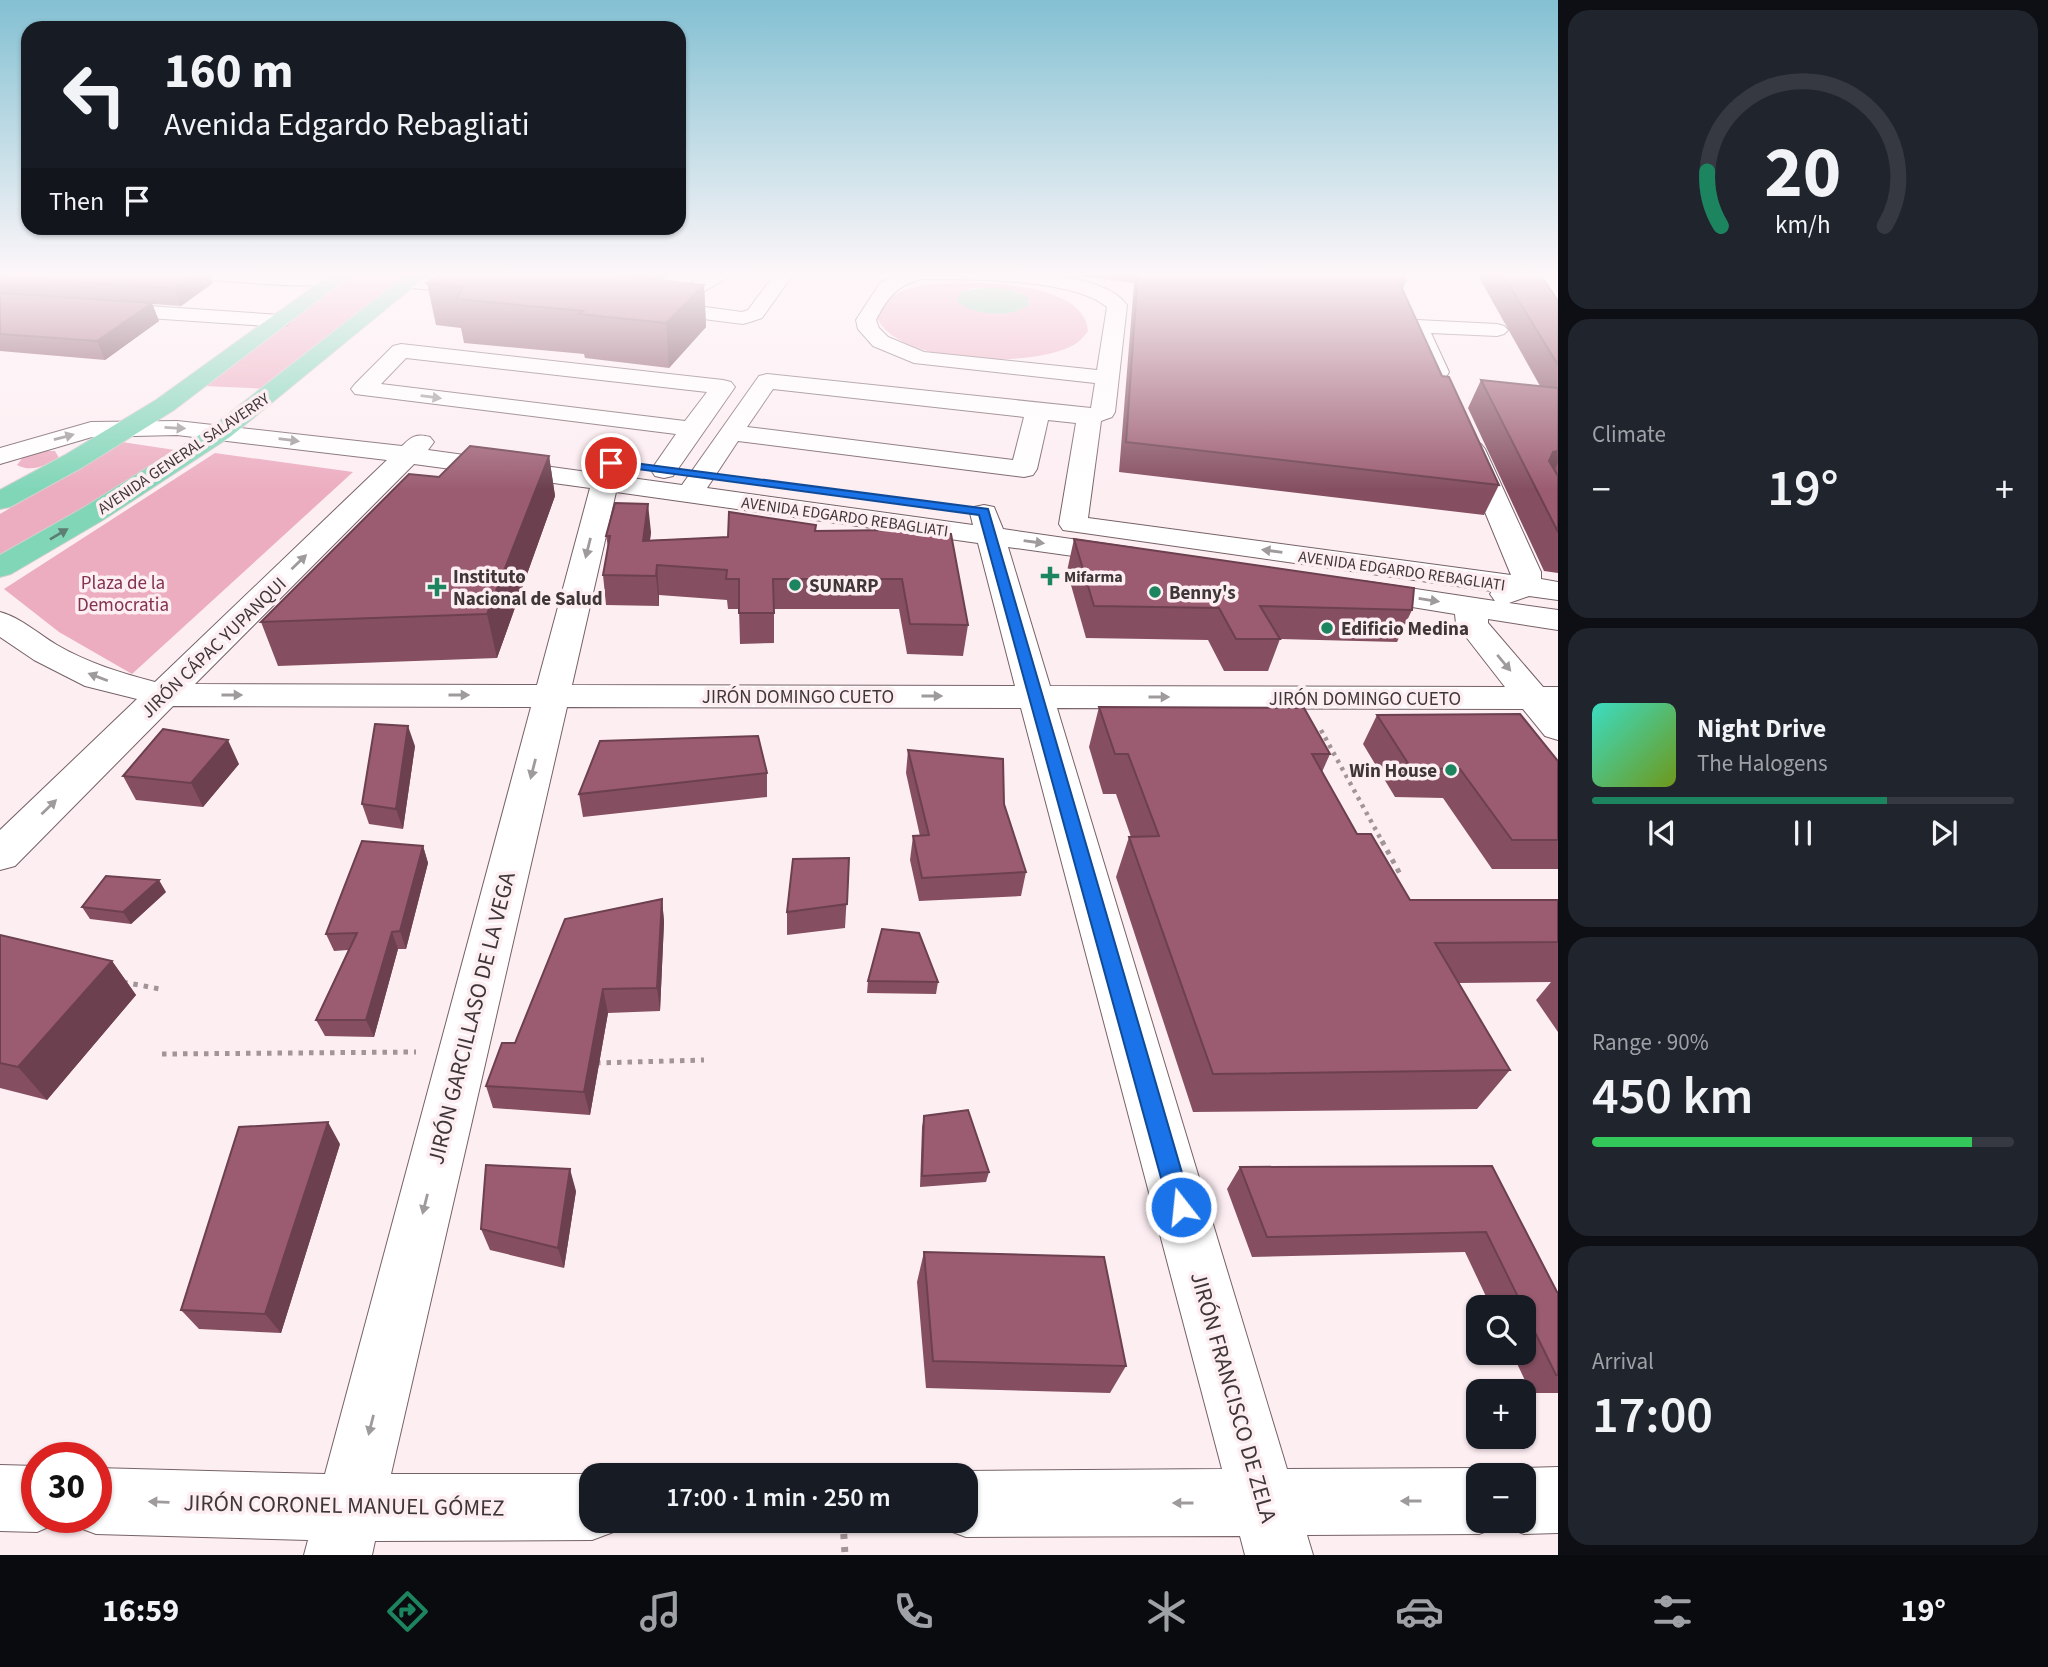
<!DOCTYPE html>
<html lang="en">
<head>
<meta charset="utf-8">
<style>
  :root { --surface:#171b24; --page:#20242c; --text:#f1f3f6; --muted:#9ea1a6; --line:#363941; --accent:#1c845e }
  body { margin:0; font-family:"Source Sans 3",sans-serif; background:var(--page); color:var(--text); height:100vh; display:flex; flex-direction:column; font-size:26px; white-space:nowrap }
  * { box-sizing:border-box; margin:0 }
  p { font-size:23px; color:var(--muted) }
  .icon { flex:none; width:38px; height:38px; fill:none; stroke:currentColor; stroke-width:2; stroke-linecap:round; stroke-linejoin:round }
  .map { position:relative; flex:1; overflow:hidden }
  .drawer { display:flex; flex-direction:column; gap:10px; padding:10px; background:#0d0f14; width:490px }
  .drawer>* { flex:none }
  .hud { position:absolute; left:21px; top:21px; width:665px; height:214px; border-radius:21px; box-shadow:0 2px 5px #0004; background:#171b24; color:var(--text); overflow:hidden }
  .buttons { position:absolute; left:1466px; top:1295px; display:grid; gap:14px }
  .buttons a { display:grid; place-items:center; width:70px; height:70px; border-radius:14px; background:var(--surface); box-shadow:0 2px 5px #0004; font-size:35px }
  .speed { position:absolute; left:21px; top:1442px; display:flex; gap:14px; font-size:35px; font-weight:700; text-align:center }
  .speed>* { display:grid; place-content:center; width:91px; height:91px; border-radius:50%; background:var(--surface); box-shadow:0 2px 5px #0004; line-height:1 }
  .speed .limit { border:10px solid #d22; background:#fff; color:#111 }
  .pin { position:absolute; display:grid; place-items:center; width:60px; height:60px; color:#fff; margin:-30px; border:4px solid #fff; border-radius:50%; box-shadow:0 2px 7px #0007 }
  .me { position:absolute; width:77px; margin:-38px; rotate:344deg; stroke-linejoin:round; filter:drop-shadow(0 0 5px #0008) }
  .turn { display:flex; align-items:center; gap:24px; height:147px; padding:0 28px; font-size:32px }
  .turn .icon { width:91px; height:91px; stroke-width:2.5 }
  .turn b { display:block; font-size:49px; line-height:60px }
  .then { display:flex; align-items:center; height:66px; padding:0 28px; background:#0003; gap:14px; font-size:26px }
  .big { font-size:52px; font-weight:600; line-height:1.1 }
  .drawer .tile { flex:1; display:flex; flex-direction:column; justify-content:center; gap:10px; min-width:0; padding:0 24px; border-radius:21px; background:var(--page) }
  .drawer .dial { align-items:center; gap:0 }
  .dial svg { height:182px; overflow:visible; fill:none; stroke:var(--line); stroke-width:7; stroke-linecap:round; text-anchor:middle }
  .dial text { fill:var(--text); stroke:none }
  .song { display:flex; align-items:center; gap:21px }
  .cover { width:84px; height:84px; border-radius:10px; background:linear-gradient(135deg,hsl(170 70% 55%),hsl(80 70% 35%)) }
  .played { height:7px; border-radius:4px; background:linear-gradient(90deg,var(--accent) 70%,var(--line) 70%) }
  .keys { display:flex; justify-content:space-around; direction:ltr }
  .heat { display:flex; justify-content:space-between; align-items:center; font-size:38px; direction:ltr }
  .charge { height:10px; border-radius:5px; background:linear-gradient(90deg,#34c759 90%,var(--line) 0) }
  .trip { position:absolute; left:579px; top:1463px; width:399px; height:70px; border-radius:21px; background:var(--surface); box-shadow:0 2px 5px #0004; font-weight:600; line-height:70px; text-align:center }
  .dock { display:flex; height:112px; justify-content:space-around; align-items:center; background:#090b0e; color:var(--muted) }
  .dock .icon { width:49px; height:49px }
  .dock .current { color:var(--accent) }
  .dock b { font-size:32px; color:var(--text) }
  main { display:flex; flex:1; min-height:0 }
  .map>svg:first-child { display:block }
  .green { fill:#ecadc0; fill-rule:evenodd }
  .water { fill:#8bd2b1 }
  .lines { fill:none; stroke-linecap:round; stroke-linejoin:round }
  .minor-casing { stroke:#766267; stroke-width:2 }
  .major-casing { stroke:#d1cfcf; stroke-width:2 }
  .path-far2 { stroke:#a19598; stroke-width:4.5; stroke-dasharray:3.5 5; stroke-linecap:butt }
  .path-far1 { stroke:#a19598; stroke-width:5; stroke-dasharray:4.5 6; stroke-linecap:butt }
  .path { stroke:#a19598; stroke-width:7; stroke-dasharray:5 8; stroke-linecap:butt }
  .minor { fill:#fff; fill-rule:evenodd }
  .major { fill:#81d6b8; fill-rule:evenodd }
  .wall { fill:#854f61 }
  .shaded-wall { fill:#6c404f }
  .building { fill:#9b5c71; stroke:#6c404f; stroke-width:2 }
  .oneway { fill:#9f9a9c }
  .oneway2 { fill:#5d7e72 }
  .route { fill:#1a73e8; stroke:#114b97; stroke-width:2 }
  .poi-dot { fill:#1c845e; stroke:#fdeef2; stroke-width:2.5 }
  .labels { text-anchor:middle; stroke-width:7; stroke-linejoin:round; paint-order:stroke }
  .far-street-label { font-size:16px; fill:#3f3638; stroke:#fdeef2 }
  .far-poi-label { font-size:16px; font-weight:bold; fill:#3f3638; stroke:#fdeef2; text-anchor:start }
  .poi-label { font-size:19px; font-weight:bold; fill:#3f3638; stroke:#fdeef2; text-anchor:start }
  .park-label { font-size:19px; fill:#833251; stroke:#fdeef2 }
  .street-label { font-size:19px; fill:#3f3638; stroke:#fdeef2 }
  .near-street-label { font-size:23px; fill:#3f3638; stroke:#fdeef2 }
</style>
</head>
<body>
<main>
<div class="map">
<svg width="1558" height="1555" viewBox="0 0 1558 1555">
  <rect width="100%" height="100%" fill="#fdeef2"/>
  <path class="green" d="M357 272H414L270 389 204 386Z
    M959 282C994 283 1085 285 1088 331 1085 335 1081 340 1077 343 1037 370 888 366 875 312 894 285 929 284 959 282ZM988 287 1021 293 1030 301 1016 311H980L967 289Z
    M122 442 175 450 89 505 0 555V514Z
    M43 451H55L59 458C46 465 32 473 17 465L24 456Z
    M215 453 353 472 132 674 59 632 4 589Z"/>
  <path class="water" d="M988 287 1012 290 1028 297 1029 305C1011 318 973 316 957 301L960 292Z"/>
  <g class="lines">
    <defs>
      <path id="minor" d="M204 272H338L348 278C336 293 235 281 212 280L205 278Z
        M710 272H737L683 304 742 312 748 310 776 272H795L762 318 750 322 743 324 656 313 649 311 646 307 649 303 669 295Z
        M902 272C952 272 1097 262 1127 305L1115 412 1112 417 1101 421 1088 518 1511 575 1459 449 1463 444 1472 441 1481 444 1485 449 1541 572V579L1558 582V600L1529 596 1509 603 1558 610V630L1488 619V623L1543 687H1558V740L1545 736 1523 709 1057 708 1287 1469 1479 1468 1497 1475H1479V1521H1524V1475H1506L1524 1468 1558 1467V1533L1524 1534 1502 1525 1479 1534 1307 1535 1313 1555H1245L1240 1536 966 1537 942 1528 940 1521H966V1475H955L966 1471 1222 1469 1021 708 567 707 391 1474H592L596 1475H592V1521H620L616 1531 592 1540 375 1541 372 1555H304L308 1540 96 1534 72 1525 69 1517H96V1468L325 1474 531 707 173 706 15 866 0 870V830L137 699 85 686 34 660 0 637V612C22 618 38 634 57 645 88 663 121 673 155 682L387 460 177 435 92 437 0 464V448L91 422 177 421 402 446C411 437 416 433 430 437L434 442 428 450 682 485 759 376 767 374 1091 408 1095 383 914 363 873 346 858 329 856 320 880 283ZM922 279C967 279 1073 278 1107 307L1097 370 924 352 888 337 879 328 876 320C887 298 897 285 922 279ZM773 389 1024 417 1013 460 747 427ZM1048 420 1076 423 1059 524 1063 530 1492 591 1490 594 1495 601 1363 581 1352 583 1347 590 1352 597 1363 599 1455 614 1456 624 1505 687 1050 686 1008 547 1123 563 1134 560 1138 554 1134 548 1003 529 994 507 984 505 974 507 970 513 973 525 707 488 738 441 1024 477 1033 475 1037 469ZM414 464 590 488 537 685 195 684ZM616 492 978 543 1015 686 572 685Z
        M409 277 480 283 490 289 480 295 402 287 399 283Z
        M0 296 280 315 287 317 290 321 287 325 280 327 0 308Z
        M1417 320 1497 324 1504 326 1508 330 1504 334 1497 336 1431 333 1449 372 1446 377H1430L1427 372 1406 326 1410 322Z
        M401 344 723 380 731 382 735 387 673 476 664 478 655 476 651 470 676 434 355 394 351 389 355 384 393 346ZM406 358 707 392 685 421 381 384Z
        M0 1465 37 1466V1517H63L60 1522 37 1532 0 1531Z"/>
      <path id="major" d="M334 272H355L174 410 83 467 10 507 0 509V490L65 455 156 400Z
        M410 272H431L230 437 103 520 11 574 0 577V555L83 508 212 427Z"/>
    </defs>
    <use href="#minor" class="minor-casing"/>
    <use href="#major" class="major-casing"/>
    <path class="path-far2" d="M1321 730 1383 843"/>
    <path class="path-far1" d="M1382 841 1400 874
      M123 982 160 989
      M162 1054 416 1052
      M596 1063 704 1060"/>
    <path class="path" d="M843 1521 845 1555"/>
    <use href="#minor" class="minor"/>
    <use href="#major" class="major"/>
  </g>
  <path class="wall" d="M0 272 213 283 181 306 152 304 159 321 105 360 0 351Z
    M444 272H671L662 280 704 285 706 327 669 368 585 358 584 354 464 343 461 328 436 325 427 283Z
    M1043 272H1402L1406 280 1403 289 1442 376 1499 485 1484 515 1119 472 1134 283Z
    M1476 272H1539L1558 301V573L1544 571 1468 408 1481 380 1540 386Z
    M549 456 555 496 497 658 278 666 261 622 439 477Z
    M816 525V531L892 530 968 625 963 656 907 654 899 609H774V643L740 644 739 609H728L727 600 659 595V606L606 605 603 575 608 547 606 536 651 532 650 540 728 537Z
    M1074 539 1412 610 1397 642 1280 639 1268 671H1224L1208 640 1086 638 1067 571Z
    M1099 707 1330 754 1322 772 1357 834 1410 900H1558V1032L1536 1000 1551 982 1459 983 1510 1070 1477 1109 1193 1112 1116 877 1129 837H1131L1116 794H1103L1089 747Z
    M1377 715 1558 761V869H1492L1443 798 1395 797 1363 744Z
    M415 746 403 829 369 824 362 804Z
    M908 750 1004 804 1026 872 1021 896 919 901 910 860 913 836H920L906 773Z
    M239 764 203 807 136 800 123 776Z
    M767 773V797L583 817 579 794Z
    M423 846 428 863 406 949H398L374 1037 325 1036 316 1020 348 950 334 951 326 934Z
    M849 858 845 928 787 935V912Z
    M166 892 131 924 90 919 82 907Z
    M662 899 664 922 660 1011 608 1013 590 1115 493 1108 486 1086 515 1043Z
    M0 935 112 961 136 995 47 1100 0 1088Z
    M868 981 938 982 936 994 867 993Z
    M924 1116 989 1172 986 1182 920 1187 922 1127Z
    M340 1144 281 1333 199 1329 181 1310Z
    M1492 1166 1557 1292H1558V1393H1531L1512 1353H1524V1307H1491L1465 1252 1252 1257 1227 1189 1240 1167Z
    M576 1191 564 1268 490 1250 481 1229Z
    M924 1252 1126 1366 1110 1393 926 1388 917 1282Z"/>
  <path class="shaded-wall" d="M197 272H209L213 283 181 306 174 288Z
    M642 272H671L644 298Z
    M704 285 706 327 669 368 666 323Z
    M152 303 159 321 105 360 97 341Z
    M1558 451V463L1549 479 1537 483 1553 452Z
    M549 456 555 496 497 658 487 614Z
    M648 504 651 532 646 570 643 541Z
    M657 565 659 595V606L656 576Z
    M408 726 415 746 403 829 396 809Z
    M228 740 239 764 203 807 191 783Z
    M423 846 428 863 406 949 400 931Z
    M159 880 166 892 131 924 123 912Z
    M662 899 664 922 660 1011 657 988Z
    M392 932 398 949 374 1037 366 1020Z
    M112 961 136 995 47 1100 18 1067Z
    M603 989 608 1013 590 1115 584 1092Z
    M328 1122 340 1144 281 1333 265 1314Z
    M570 1169 576 1191 564 1268 558 1248Z"/>
  <path class="building" d="M0 272H197L174 288 0 277Z
    M444 272H624L620 276 704 285 666 323 579 314 583 311 456 299 463 287 427 283Z
    M1138 272H1402L1406 280H1398L1442 376 1449 377 1499 485 1126 442Z
    M1501 272H1539L1558 301V365Z
    M0 293 152 303 97 341 0 334Z
    M1481 380 1558 388V451L1553 452 1549 461 1558 476V532Z
    M470 446 549 456 487 614 261 622 409 474 439 477Z
    M615 503 648 504 643 541 728 537 729 512 816 525 815 531 892 530 951 534 968 625 910 624 902 579H773L774 613H739V579H726L727 570 657 565 656 576 603 575 610 536H606Z
    M1074 539 1414 588 1412 610 1260 606 1280 639H1236L1219 608 1094 606Z
    M1099 707 1304 708 1330 754H1312L1357 834H1371L1410 900H1558V942L1435 943 1510 1070 1213 1074 1129 837 1159 836 1128 754H1115Z
    M1520 714 1558 761V840H1512L1460 769 1411 768 1377 715Z
    M375 724 408 726 396 809 362 804Z
    M163 729 228 740 191 783 123 776Z
    M758 736 767 773 579 794 600 741Z
    M908 750 1003 759 1004 804 1026 872 922 878 913 836 929 835Z
    M362 841 423 846 400 931 392 932 366 1020H316L357 933 326 934Z
    M849 858 847 904 787 912 793 859Z
    M106 876 159 880 123 912 82 907Z
    M662 899 657 988 603 989 584 1092 486 1086 502 1043H515L565 919Z
    M882 929 919 933 938 982 868 981Z
    M0 935 112 961 18 1067 0 1063Z
    M968 1110 989 1172 922 1176 924 1116Z
    M328 1122 265 1314 181 1310 239 1127Z
    M486 1165 570 1169 558 1248 481 1229Z
    M1492 1166 1557 1292H1558V1375H1556L1524 1310V1307H1523L1486 1232 1267 1237 1240 1167Z
    M924 1252 1104 1257 1126 1366 933 1361Z"/>
  <defs><path id="oneway-solid" d="M-6-.8H1V-3.2L6.5 0L1 3.2V.8H-6Z" transform="scale(1.75)"/></defs>
  <g class="oneway">
    <use href="#oneway-solid" transform="translate(431 397) rotate(7)"/>
    <use href="#oneway-solid" transform="translate(175 428) rotate(3)"/>
    <use href="#oneway-solid" transform="translate(64 437) rotate(-15)"/>
    <use href="#oneway-solid" transform="translate(289 440) rotate(7)"/>
    <use href="#oneway-solid" transform="translate(1034 542) rotate(8)"/>
    <use href="#oneway-solid" transform="translate(588 548) rotate(104)"/>
    <use href="#oneway-solid" transform="translate(1272 551) rotate(-172)"/>
    <use href="#oneway-solid" transform="translate(299 562) rotate(-44)"/>
    <use href="#oneway-solid" transform="translate(1429 600) rotate(9)"/>
    <use href="#oneway-solid" transform="translate(1504 663) rotate(50)"/>
    <use href="#oneway-solid" transform="translate(98 677) rotate(-159)"/>
    <use href="#oneway-solid" transform="translate(232 695)"/>
    <use href="#oneway-solid" transform="translate(459 695)"/>
    <use href="#oneway-solid" transform="translate(932 696)"/>
    <use href="#oneway-solid" transform="translate(1159 697)"/>
    <use href="#oneway-solid" transform="translate(533 769) rotate(104)"/>
    <use href="#oneway-solid" transform="translate(49 807) rotate(-44)"/>
    <use href="#oneway-solid" transform="translate(425 1204) rotate(104)"/>
    <use href="#oneway-solid" transform="translate(371 1425) rotate(104)"/>
    <use href="#oneway-solid" transform="translate(1411 1501) rotate(180)"/>
    <use href="#oneway-solid" transform="translate(159 1502) rotate(-178)"/>
    <use href="#oneway-solid" transform="translate(1183 1503) rotate(180)"/>
  </g>
  <use class="oneway2" href="#oneway-solid" transform="translate(59 534) rotate(-31)"/>
  <linearGradient id="sky" x2="0" y2="1"><stop stop-color="#83c0d2"/><stop offset="0.56" stop-color="#fef7f9"/><stop offset="1" stop-color="#fef7f9" stop-opacity="0"/></linearGradient>
  <rect width="1558" height="490" fill="url(#sky)"/>
  <path class="route" d="M611 460 988 509 1192 1207 1189 1215 1181 1218 1172 1215 1169 1207 979 515 607 465V461Z"/>
  <g class="poi-dot">
    <path d="M1046.5 565.5h7v7h7v7h-7v7h-7v-7h-7v-7h7z"/>
    <circle cx="795" cy="585" r="7"/>
    <path d="M433.5 576.5h7v7h7v7h-7v7h-7v-7h-7v-7h7z"/>
    <circle cx="1155" cy="592" r="7"/>
    <circle cx="1327" cy="628" r="7"/>
    <circle cx="1451" cy="770" r="7"/>
  </g>
  <g class="labels">
    <g class="far-street-label">
      <text transform="translate(183 453) rotate(-34)" y="6">AVENIDA GENERAL SALAVERRY</text>
      <text transform="translate(845 516) rotate(8)" y="6">AVENIDA EDGARDO REBAGLIATI</text>
      <text transform="translate(1402 570) rotate(8)" y="6">AVENIDA EDGARDO REBAGLIATI</text>
    </g>
    <g class="far-poi-label">
      <text x="1064" y="582">Mifarma</text>
    </g>
    <g class="poi-label">
      <text x="453" y="583">Instituto<tspan x="453" dy="22">Nacional de Salud</tspan></text>
      <text x="809" y="592">SUNARP</text>
      <text x="1169" y="599">Benny's</text>
      <text x="1341" y="635">Edificio Medina</text>
      <text x="1437" y="777" text-anchor="end">Win House</text>
    </g>
    <g class="park-label">
      <text x="123" y="589">Plaza de la<tspan x="123" dy="22">Democratia</tspan></text>
    </g>
    <g class="street-label">
      <text transform="translate(213 647) rotate(-44)" y="7">JIRÓN CÁPAC YUPANQUI</text>
      <text x="798" y="703">JIRÓN DOMINGO CUETO</text>
      <text x="1365" y="705">JIRÓN DOMINGO CUETO</text>
    </g>
    <g class="near-street-label">
      <text transform="translate(471 1018) rotate(-76)" y="8">JIRÓN GARCILLASO DE LA VEGA</text>
      <text transform="translate(1234 1397) rotate(74)" y="8">JIRÓN FRANCISCO DE ZELA</text>
      <text transform="translate(344 1505) rotate(1)" y="8">JIRÓN CORONEL MANUEL GÓMEZ</text>
    </g>
  </g>
</svg>
<div class="buttons">
<a><svg class="icon" aria-label="search" viewBox="0 0 24 24"><circle cx="10" cy="10" r="6"/><path d="M15 15l6 6"/></svg></a>
<a>+</a>
<a>−</a>
</div>
<div class="speed"><div class="limit">30</div></div>
<div class="pin" style="left:611px;top:463px;background:#d93025"><svg class="icon" aria-label="arrive" viewBox="0 0 24 24"><path d="M6 21V4h12l-3 4 3 4H6"/></svg></div>
<svg class="me" style="left:1181px;top:1207px" viewBox="-20 -20 40 40"><circle r="17" fill="#1a73e8" stroke="#fff" stroke-width="3"/><path d="M0-11L8 9 0 5-8 9z" fill="#fff"/></svg>
<div class="trip">17:00 · 1 min · 250 m</div>
<div class="hud">
<div class="turn"><svg class="icon" aria-label="left" viewBox="0 0 24 24"><path d="M17 20v-9H6M10 6l-5 5 5 5"/></svg><div><b>160 m</b>Avenida Edgardo Rebagliati</div></div>
<div class="then">Then<svg class="icon" aria-label="arrive" viewBox="0 0 24 24"><path d="M6 21V4h12l-3 4 3 4H6"/></svg></div>
</div>
</div>
<section class="drawer">
<div class="tile dial"><svg viewBox="0 0 100 80">
<path d="M14 69A42 42 0 1 1 86 69"/>
<path d="M14 69A42 42 0 0 1 8 45" stroke="#1c845e"/>
<text x="50" y="56" font-size="32" font-weight="700">20</text>
<text x="50" y="72" font-size="11">km/h</text>
</svg></div>
<div class="tile"><p>Climate</p>
<div class="heat"><a>−</a><b class="big">19°</b><a>+</a></div>
</div>
<div class="tile">
<div class="song"><i class="cover"></i><div><b>Night Drive</b><p>The Halogens</p></div></div>
<div class="played"></div>
<div class="keys"><svg class="icon" aria-label="previous" viewBox="0 0 24 24"><path d="M18 5L8 12l10 7zM5 5v14"/></svg><svg class="icon" aria-label="pause" viewBox="0 0 24 24"><path d="M8 5v14M16 5v14"/></svg><svg class="icon" aria-label="next" viewBox="0 0 24 24"><path d="M6 5l10 7-10 7zM19 5v14"/></svg></div>
</div>
<div class="tile"><p>Range · 90%</p><b class="big">450 km</b><div class="charge"></div></div>
<div class="tile"><p>Arrival</p><b class="big">17:00</b></div>
</section>
</main>
<nav class="dock">
<b>16:59</b>
<svg class="icon current" aria-label="directions" viewBox="0 0 24 24"><path d="M12 3l9 9-9 9-9-9zM9 14v-3h6M13 9l2 2-2 2"/></svg>
<svg class="icon" aria-label="music" viewBox="0 0 24 24"><path d="M9 18V5l10-2v13"/><circle cx="6" cy="18" r="3"/><circle cx="16" cy="16" r="3"/></svg>
<svg class="icon" aria-label="phone" viewBox="0 0 24 24"><path d="M5 4h4l2 5-3 2q2 4 5 5l2-3 5 2v4C11 20 4 13 5 4z"/></svg>
<svg class="icon" aria-label="climate" viewBox="0 0 24 24"><path d="M12 3v18M4 7l16 10M4 17L20 7"/></svg>
<svg class="icon" aria-label="car" viewBox="0 0 24 24"><path d="M5 17H2v-5l4-1 3-4h7l3 4 3 1v5h-3M9 17h6M6 11h13"/><circle cx="7" cy="17" r="2"/><circle cx="17" cy="17" r="2"/></svg>
<svg class="icon" aria-label="filters" viewBox="0 0 24 24"><path d="M4 7h16M4 17h16"/><circle cx="9" cy="7" r="2"/><circle cx="15" cy="17" r="2"/></svg>
<b>19°</b>
</nav>
</body>
</html>
